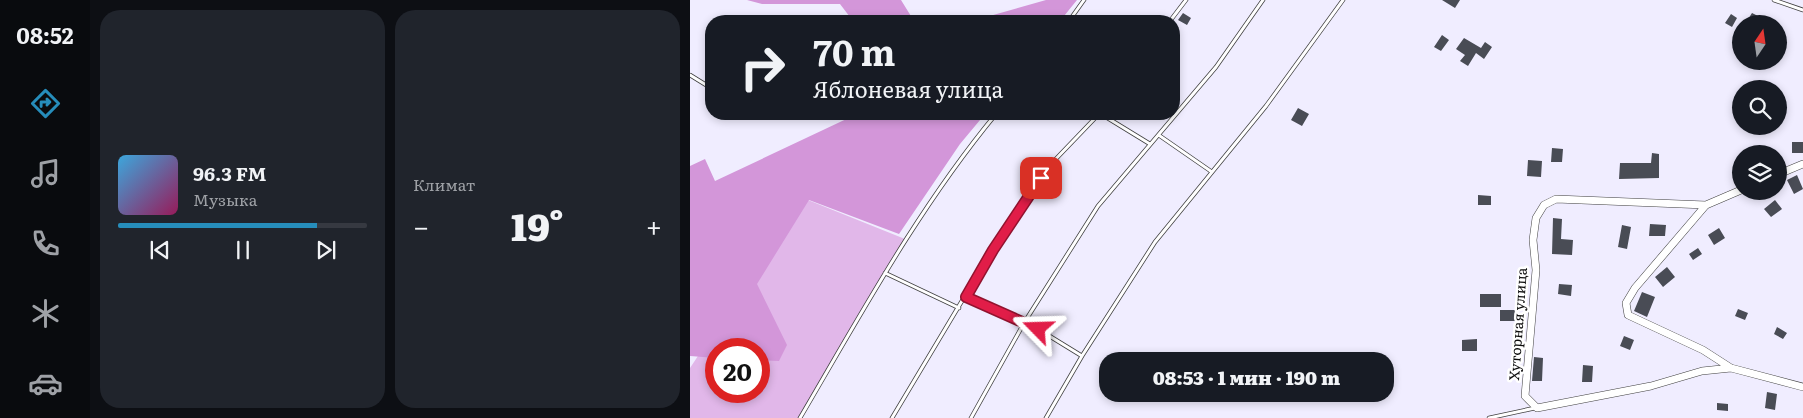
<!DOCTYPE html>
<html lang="ru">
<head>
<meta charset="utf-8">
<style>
  :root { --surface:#171b24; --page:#20242c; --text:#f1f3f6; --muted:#9ea1a6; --line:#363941; --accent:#268dbb }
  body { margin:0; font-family:Literata,serif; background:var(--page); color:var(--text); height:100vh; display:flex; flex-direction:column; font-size:19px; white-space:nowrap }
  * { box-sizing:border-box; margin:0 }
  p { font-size:16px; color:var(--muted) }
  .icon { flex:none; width:28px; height:28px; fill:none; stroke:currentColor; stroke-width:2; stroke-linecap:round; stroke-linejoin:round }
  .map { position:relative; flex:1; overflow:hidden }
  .drawer { display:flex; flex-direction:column; gap:10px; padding:10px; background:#0d0f14; width:600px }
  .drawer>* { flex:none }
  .banner { position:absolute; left:15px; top:15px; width:475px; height:105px; border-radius:20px; box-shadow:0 2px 8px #0003; background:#171b24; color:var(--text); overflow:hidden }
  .needle { width:32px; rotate:13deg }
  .controls { position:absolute; left:1042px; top:15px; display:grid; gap:10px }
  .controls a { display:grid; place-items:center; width:55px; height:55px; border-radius:50%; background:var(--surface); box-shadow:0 2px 8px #0003; font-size:25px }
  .speed { position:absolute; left:15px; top:338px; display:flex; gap:10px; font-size:25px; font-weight:700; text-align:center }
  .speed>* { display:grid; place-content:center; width:65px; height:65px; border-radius:50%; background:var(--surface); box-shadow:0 2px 8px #0003; line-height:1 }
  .speed .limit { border:8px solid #d22; background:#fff; color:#111 }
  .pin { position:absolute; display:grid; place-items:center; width:42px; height:42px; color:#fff; margin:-21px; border-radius:10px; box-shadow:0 2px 8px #0006 }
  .me { position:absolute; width:55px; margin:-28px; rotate:292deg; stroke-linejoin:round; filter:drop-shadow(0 0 4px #0008) }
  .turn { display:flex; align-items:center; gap:18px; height:105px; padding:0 25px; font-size:22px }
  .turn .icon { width:65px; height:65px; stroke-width:2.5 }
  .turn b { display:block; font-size:35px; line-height:42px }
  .big { font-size:38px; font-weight:800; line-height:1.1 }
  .drawer .widget { flex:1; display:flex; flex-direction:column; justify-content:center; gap:8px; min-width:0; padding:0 18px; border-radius:20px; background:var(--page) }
  .song { display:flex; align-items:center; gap:15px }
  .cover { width:60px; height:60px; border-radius:8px; background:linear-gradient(135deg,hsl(200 70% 55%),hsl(330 70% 35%)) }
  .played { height:5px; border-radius:2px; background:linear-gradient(90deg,var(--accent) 80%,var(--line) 80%) }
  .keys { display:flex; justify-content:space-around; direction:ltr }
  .heat { display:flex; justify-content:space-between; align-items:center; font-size:28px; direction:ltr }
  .drawer .tiles { flex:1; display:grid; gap:10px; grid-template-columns:repeat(2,1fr) }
  .trip { position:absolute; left:409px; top:352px; width:295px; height:50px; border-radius:20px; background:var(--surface); box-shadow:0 2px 8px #0003; font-weight:800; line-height:50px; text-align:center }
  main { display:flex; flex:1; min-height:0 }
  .dock { display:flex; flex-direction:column; width:90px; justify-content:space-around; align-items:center; background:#090b0e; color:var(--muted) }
  .dock .icon { width:35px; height:35px }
  .dock .on { color:var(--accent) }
  .dock b { font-size:22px; color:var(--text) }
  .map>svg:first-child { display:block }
  .green { fill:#e1b7e9; fill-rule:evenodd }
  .forest { fill:#d396d9 }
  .building { fill:#494c55 }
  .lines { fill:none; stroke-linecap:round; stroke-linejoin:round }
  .lane-casing { stroke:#404040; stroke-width:4.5 }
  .street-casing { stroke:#404040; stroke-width:8 }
  .lane { stroke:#fff; stroke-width:3 }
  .street { stroke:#fff; stroke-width:7 }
  .route-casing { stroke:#92132f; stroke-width:12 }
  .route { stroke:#e11d48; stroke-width:9 }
  .labels { text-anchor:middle; stroke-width:5; stroke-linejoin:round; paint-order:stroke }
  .street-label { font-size:14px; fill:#0d0d0d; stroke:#fff }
</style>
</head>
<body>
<main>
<nav class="dock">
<b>08:52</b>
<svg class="icon on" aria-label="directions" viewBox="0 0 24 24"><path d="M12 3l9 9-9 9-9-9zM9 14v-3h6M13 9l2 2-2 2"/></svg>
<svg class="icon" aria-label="music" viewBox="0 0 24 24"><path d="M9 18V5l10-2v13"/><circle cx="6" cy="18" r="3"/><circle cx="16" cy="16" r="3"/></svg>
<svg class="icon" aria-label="phone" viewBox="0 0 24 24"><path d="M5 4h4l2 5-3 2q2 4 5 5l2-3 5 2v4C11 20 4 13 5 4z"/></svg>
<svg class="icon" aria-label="climate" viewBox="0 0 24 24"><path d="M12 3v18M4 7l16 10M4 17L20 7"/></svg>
<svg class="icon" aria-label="car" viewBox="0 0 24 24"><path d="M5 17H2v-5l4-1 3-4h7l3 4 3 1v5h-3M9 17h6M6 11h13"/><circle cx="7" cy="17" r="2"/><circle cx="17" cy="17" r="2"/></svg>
</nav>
<section class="drawer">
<div class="tiles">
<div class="widget">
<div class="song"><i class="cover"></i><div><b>96.3 FM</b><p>Музыка</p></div></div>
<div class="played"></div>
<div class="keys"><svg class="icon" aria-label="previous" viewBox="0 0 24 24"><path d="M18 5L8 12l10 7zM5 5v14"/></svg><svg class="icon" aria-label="pause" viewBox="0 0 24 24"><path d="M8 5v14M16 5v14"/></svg><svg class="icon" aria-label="next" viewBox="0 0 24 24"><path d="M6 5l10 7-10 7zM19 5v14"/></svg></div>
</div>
<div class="widget"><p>Климат</p>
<div class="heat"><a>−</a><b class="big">19°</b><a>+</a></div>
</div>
</div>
</section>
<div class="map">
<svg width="1113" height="418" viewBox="0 0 1113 418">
  <rect width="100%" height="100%" fill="#f0edff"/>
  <path class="green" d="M113 198 215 239 110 418H0V368ZM26 349H69V391H26Z"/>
  <path class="forest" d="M57 0H211L224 21H163L150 4H72Z
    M356 0H387L370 21H282Z
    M167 114H295L270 144 209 234 119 200 67 284 97 345 89 361 69 360V349H26V358L0 356V166L15 159 25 181Z"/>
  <path class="building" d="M752 0H770L765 8Z
    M493 13 501 18 497 25 488 20Z
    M1062 13 1068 16 1064 24H1055Z
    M1041 14 1047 18 1042 27 1035 23Z
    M752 35 759 40 751 51 744 47Z
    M774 38 791 48 795 42 802 47 794 59 786 53 778 66 770 61 775 55 766 49Z
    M608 108 619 114 612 126 601 120Z
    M1102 142H1113V153H1102Z
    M862 148 873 149 872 162H861Z
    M962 153 969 154V178L929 179 930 163H961Z
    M838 160 852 161 851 177 837 176Z
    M1107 175 1113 189 1104 194 1097 180Z
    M788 195 801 196V205H788Z
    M1085 200 1092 209 1081 217 1074 209Z
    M863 218 872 219 871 239 883 240 882 255 862 254Z
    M960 224 976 225 975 236H959Z
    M932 225 941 227 937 249 928 247Z
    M1029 228 1035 238 1024 245 1018 235Z
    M1008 248 1012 254 1003 260 999 254Z
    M977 267 985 277 973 287 965 277Z
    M869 284 882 285 881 296 868 294Z
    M952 292 965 297 957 317 944 311Z
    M790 294H811V307H790Z
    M1048 309 1058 313 1055 320 1045 316Z
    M810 310H825V321H810Z
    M1087 327 1097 333 1093 339 1084 334Z
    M934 336 944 340 940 350 930 346Z
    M787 339V351H772V340Z
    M844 357 853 358 852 381H842Z
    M893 365 903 366 902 382H892Z
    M1077 392 1087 394 1085 410 1075 408Z
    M1027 403 1038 404V411L1027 410Z"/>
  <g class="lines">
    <defs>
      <path id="lane" d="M1084 0 1113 10
        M379 21 394 0
        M480 21 496 0
        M0 75 21 88
        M411 114 460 144
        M470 136 522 172
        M195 273 269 308
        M276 297 348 329 392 356
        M110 418C171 314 229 207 306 114
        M202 418 303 249 361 164 409 114
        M281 418 334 323 408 206 526 67 573 0
        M356 418 392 356 465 242 576 106 653 0
        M799 418 845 408"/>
      <path id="street" d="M1089 174 1113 164
        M1051 190 1016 205 945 288 936 303 938 315 1013 350 1041 368 1113 387
        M1016 205 866 199 854 205 846 218 843 240 846 270 835 396 847 408 961 386 1012 371 1041 368"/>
    </defs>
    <use href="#lane" class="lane-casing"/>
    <use href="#street" class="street-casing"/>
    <use href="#lane" class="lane"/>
    <use href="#street" class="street"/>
  </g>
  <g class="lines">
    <defs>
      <path id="route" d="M348 329 276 297 303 250 351 178"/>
    </defs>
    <use href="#route" class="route-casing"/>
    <use href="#route" class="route"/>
  </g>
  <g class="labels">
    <g class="street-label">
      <text transform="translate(828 324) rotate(-86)" y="5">Хуторная улица</text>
    </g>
  </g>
</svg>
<div class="controls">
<a><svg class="needle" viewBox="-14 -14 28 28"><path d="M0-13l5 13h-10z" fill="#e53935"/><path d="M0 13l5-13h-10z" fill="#9ea1a6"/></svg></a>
<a><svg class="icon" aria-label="search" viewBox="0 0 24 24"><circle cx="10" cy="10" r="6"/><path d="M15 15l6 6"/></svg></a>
<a><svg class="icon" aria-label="layers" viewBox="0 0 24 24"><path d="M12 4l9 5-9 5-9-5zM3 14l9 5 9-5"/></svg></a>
</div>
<div class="speed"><div class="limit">20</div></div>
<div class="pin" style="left:351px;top:178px;background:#d93025"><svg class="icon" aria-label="arrive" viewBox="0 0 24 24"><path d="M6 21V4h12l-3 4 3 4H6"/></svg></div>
<svg class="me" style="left:348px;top:329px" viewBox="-20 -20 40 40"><path d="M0-17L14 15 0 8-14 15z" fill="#e11d48" stroke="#fff" stroke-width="4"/></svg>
<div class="trip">08:53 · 1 мин · 190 m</div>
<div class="banner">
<div class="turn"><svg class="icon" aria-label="right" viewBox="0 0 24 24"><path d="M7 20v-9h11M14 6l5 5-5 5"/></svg><div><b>70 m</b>Яблоневая улица</div></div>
</div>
</div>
</main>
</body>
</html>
